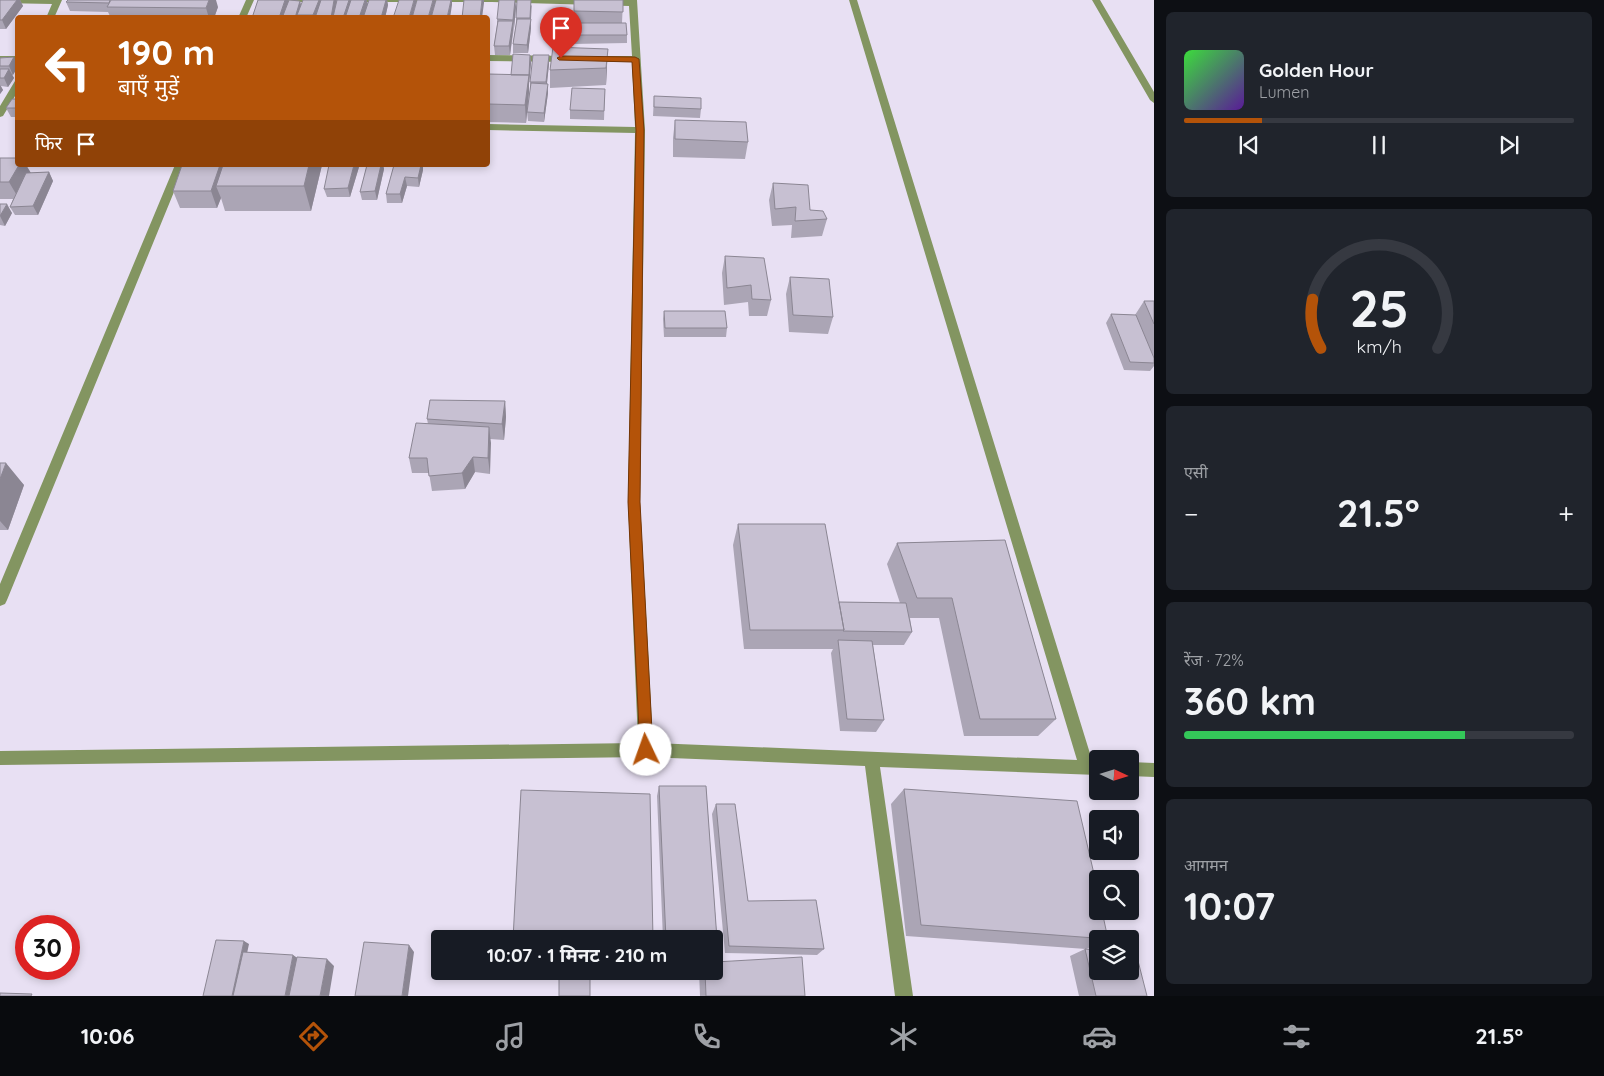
<!DOCTYPE html>
<html lang="hi">
<head>
<meta charset="utf-8">
<style>
  :root { --surface:#171b24; --page:#20242c; --text:#f1f3f6; --muted:#9ea1a6; --line:#363941; --accent:#b45309 }
  body { margin:0; font-family:Quicksand,"Noto Sans Devanagari",sans-serif; background:var(--page); color:var(--text); height:100vh; display:flex; flex-direction:column; font-size:19px; white-space:nowrap }
  * { box-sizing:border-box; margin:0 }
  p { font-size:16px; color:var(--muted) }
  .icon { flex:none; width:28px; height:28px; fill:none; stroke:currentColor; stroke-width:2; stroke-linecap:round; stroke-linejoin:round }
  .map { position:relative; flex:1; overflow:hidden }
  .drawer { display:flex; flex-direction:column; gap:12px; padding:12px; background:#0d0f14; width:450px }
  .drawer>* { flex:none }
  .guide { position:absolute; left:15px; top:15px; width:475px; height:152px; border-radius:5px; box-shadow:0 2px 8px #0003; background:#b45309; color:#fff; overflow:hidden }
  .needle { width:32px; rotate:94deg }
  .tools { position:absolute; left:1089px; top:750px; display:grid; gap:10px }
  .tools a { display:grid; place-items:center; width:50px; height:50px; border-radius:5px; background:var(--surface); box-shadow:0 2px 8px #0003; font-size:25px }
  .speed { position:absolute; left:15px; top:915px; display:flex; gap:10px; font-size:25px; font-weight:700; text-align:center }
  .speed>* { display:grid; place-content:center; width:65px; height:65px; border-radius:50%; background:var(--surface); box-shadow:0 2px 8px #0003; line-height:1 }
  .speed .limit { border:8px solid #d22; background:#fff; color:#111 }
  .pin { position:absolute; display:grid; place-items:center; width:42px; height:42px; color:#fff; margin:-51px -21px; border-radius:50% 50% 50% 0; rotate:-45deg; box-shadow:0 0 5px #0007 }
  .pin .icon { rotate:45deg }
  .me { position:absolute; width:55px; margin:-28px; rotate:357deg; stroke-linejoin:round; filter:drop-shadow(0 0 4px #0008) }
  .turn { display:flex; align-items:center; gap:18px; height:105px; padding:0 20px; font-size:22px }
  .turn .icon { width:65px; height:65px; stroke-width:2.5 }
  .turn b { display:block; font-size:35px; line-height:42px }
  .then { display:flex; align-items:center; height:48px; padding:0 20px; background:#0003; gap:10px; font-size:19px }
  .big { font-size:38px; font-weight:700; line-height:1.1 }
  .drawer .tile { flex:1; display:flex; flex-direction:column; justify-content:center; gap:8px; min-width:0; padding:0 18px; border-radius:8px; background:var(--page) }
  .drawer .dial { align-items:center; gap:0 }
  .dial svg { height:130px; overflow:visible; fill:none; stroke:var(--line); stroke-width:7; stroke-linecap:round; text-anchor:middle }
  .dial text { fill:var(--text); stroke:none }
  .song { display:flex; align-items:center; gap:15px }
  .cover { width:60px; height:60px; border-radius:8px; background:linear-gradient(135deg,hsl(120 70% 55%),hsl(270 70% 35%)) }
  .played { height:5px; border-radius:2px; background:linear-gradient(90deg,var(--accent) 20%,var(--line) 20%) }
  .keys { display:flex; justify-content:space-around; direction:ltr }
  .heat { display:flex; justify-content:space-between; align-items:center; font-size:28px; direction:ltr }
  .charge { height:8px; border-radius:4px; background:linear-gradient(90deg,#34c759 72%,var(--line) 0) }
  .trip { position:absolute; left:431px; top:930px; width:292px; height:50px; border-radius:5px; background:var(--surface); box-shadow:0 2px 8px #0003; font-weight:700; line-height:50px; text-align:center }
  .tabs { display:flex; height:80px; justify-content:space-around; align-items:center; background:#090b0e; color:var(--muted) }
  .tabs .icon { width:35px; height:35px }
  .tabs .current { color:var(--accent) }
  .tabs b { font-size:22px; color:var(--text) }
  main { display:flex; flex:1; min-height:0 }
  .map>svg:first-child { display:block }
  .lines { fill:none; stroke-linecap:round; stroke-linejoin:round }
  .minor { fill:#839561; fill-rule:evenodd }
  .wall { fill:#aba5b5 }
  .shaded-wall { fill:#8b8693 }
  .building { fill:#c7c0d2; stroke:#8b8693 }
  .route { fill:#b45309; stroke:#753606 }
</style>
</head>
<body>
<main>
<div class="map">
<svg width="1154" height="996" viewBox="0 0 1154 996">
  <rect width="100%" height="100%" fill="#e8e0f3"/>
  <g class="lines">
    <path class="minor" d="M0 0H62L54 18H46L52 4 0 3Z
      M246 0H254L246 18H238Z
      M271 0H322L318 2H275Z
      M346 0H637L645 130 640 502 653 743 1077 760 849 0H857L1092 760 1098 761V775L880 767 913 996H895L865 766 646 757 0 765V751L638 743 628 502 635 133 488 130V124L635 127 632 62H590L586 59 590 56H632L629 6 492 2H350Z
      M1092 0H1100L1154 92V103L1150 100Z
      M488 55 568 56 572 59 568 62 488 61Z
      M0 56H18V62H0Z
      M15 81H18V91L3 116 0 117V106Z
      M175 165H185L7 600 5 604 0 606V584Z
      M1130 762 1154 763V777L1130 776Z"/>
  </g>
  <path class="wall" d="M0 0H20L23 6 6 29H0Z
    M68 0 218 7 214 18H111L108 12 70 11 66 2Z
    M258 0H288L289 2 300 1 301 5 321 1 368 3 369 0H387L388 5 385 18H252Z
    M515 0 516 7 514 28 510 55H495L494 46 497 25V19Z
    M623 0 622 23 627 35V43L572 44 571 23H574V11Z
    M532 5 531 19V28L528 53H513V44L516 24V18Z
    M530 55 531 63 529 84V92L526 123 488 122V74L511 75Z
    M549 55V64L547 84 548 93 544 122 528 121 527 112 530 91V82Z
    M14 57 13 75H12L14 78 8 87 1 86 3 90 0 94V58Z
    M607 66 606 85 550 88V70Z
    M605 89 604 120 570 119V110Z
    M18 93V117H11L6 108 16 99 15 97Z
    M654 96 701 109 700 118 653 116Z
    M675 120 748 142 745 159 673 157V138Z
    M0 158 18 165H26L31 173 49 172 53 181 38 215H15L10 207 13 199H0Z
    M182 165H322L311 211H225L221 198 217 208H180L173 191Z
    M367 165H383L384 169 377 200H362L360 192Z
    M394 165H423V170L419 187 407 186 402 203H387L386 194Z
    M359 167 350 197H327L324 189Z
    M773 183 810 210 827 219 822 236 791 238 792 225 772 226 769 200Z
    M0 204 12 213 5 226 0 225Z
    M725 256 771 300 767 316H749L748 302 724 305 722 273Z
    M790 277 833 317 828 334 789 332 786 294Z
    M1144 301H1154V367V366L1150 371 1124 370 1106 323 1111 314 1135 315Z
    M664 311 727 328 726 337H664L663 319Z
    M505 401 506 417 504 440 490 439V474L475 472 465 489 432 491 429 473H412L409 458 428 424 427 419Z
    M0 463 24 485 8 530H0Z
    M738 524 839 602 900 603 887 564 897 543 1005 540 1056 719 1038 736H964L939 618H910L912 632 904 645H873L884 720 876 732 840 731 831 653 833 649H744L733 545Z
    M659 786H706L718 953 715 957V939H663L657 796Z
    M904 789 1108 939H1098V944L1086 949 906 936 891 804Z
    M716 804 748 901 824 949 817 955 725 953 712 814Z
    M1085 949 1147 996H1079L1070 956Z
    M699 971H715L805 996H700Z"/>
  <path class="shaded-wall" d="M17 0H20L23 6 6 29 2 20Z
    M209 0H216L218 7 214 18H209L206 8Z
    M285 0H288L289 3 284 18H279Z
    M319 0H321L322 6 318 18H314L313 15Z
    M334 0H337L334 17 331 18Z
    M349 0H351L348 18H343Z
    M365 0H367L368 5 364 18H359Z
    M386 0H387L388 5 385 18H381Z
    M414 0H416V4L412 18H409Z
    M433 0H435V4L431 18H428Z
    M451 0H452V5L450 18H447Z
    M482 0H484V3L482 18H480Z
    M515 0 516 7 514 28 513 20Z
    M531 0V28L528 53 527 45 530 24Z
    M300 1 302 9 297 15 298 18H295Z
    M513 21V30L510 55 509 46Z
    M608 49 607 66 606 85V68Z
    M530 55 531 63 529 84V92L526 123 525 105Z
    M549 55V64L546 91V82Z
    M14 57 18 65V67L13 75 9 66Z
    M9 69 14 78 8 87 4 78Z
    M548 84V93L544 122V113Z
    M0 85 3 90 0 94Z
    M19 165H26L32 175 19 199 9 182Z
    M220 165H232L216 186 221 198 217 208 211 191Z
    M309 165H322L311 211 304 186Z
    M354 165H358L359 167 350 197 348 188Z
    M381 165H383L384 169 377 200 375 191Z
    M421 165H423V170L419 187 418 178Z
    M49 172 53 181 38 215 33 206Z
    M405 177 407 186 402 203 400 194Z
    M7 204 12 213 5 226 0 216Z
    M505 401 506 417 504 440 502 424Z
    M489 427 491 443 490 474 488 458Z
    M473 457 475 472 465 489 462 473Z
    M6 463 24 485 8 530 0 521V479Z
    M244 941 249 944 238 996H232Z
    M409 945 414 952 408 996H402Z
    M293 955 302 961 295 996H285Z
    M327 959 334 966 329 996H320Z"/>
  <path class="building" d="M0 0H17L2 20H0Z
    M68 0H110L109 3 66 2Z
    M111 0H209L206 8 107 7Z
    M258 0H285L279 18H252Z
    M289 0 300 1 295 18H282Z
    M303 0H319L313 15H297Z
    M321 0H334L331 18H315Z
    M337 0H349L343 18 333 17Z
    M351 0H365L359 18H345Z
    M369 0H386L381 18H363Z
    M399 0H414L409 18H393Z
    M417 0H433L428 18H412Z
    M436 0H451L447 18H431Z
    M464 0H482L480 18H462Z
    M499 0H515L513 20 497 19Z
    M517 0H531L530 18H516Z
    M574 0H623V12L574 11Z
    M517 19H531L527 45 513 44Z
    M498 21H513L509 46H494Z
    M571 23H626L627 35H572Z
    M553 47 608 49 606 68 550 70Z
    M513 54 530 55 529 75H511Z
    M533 55H549L546 82H530Z
    M14 57 9 66H0V58Z
    M0 69H9L4 78H0Z
    M488 74 529 75 525 105 488 104Z
    M531 83 548 84 544 113 527 112Z
    M572 88 605 89 604 111 570 110Z
    M654 96 701 98V109L654 107Z
    M12 99H18V108H6Z
    M675 120 746 122 748 142 675 139Z
    M0 158H18V165H19L9 182H0Z
    M182 165H220L211 191H173Z
    M223 165H309L304 186H216Z
    M329 165H354L348 188 324 189Z
    M367 165H381L375 191 360 192Z
    M394 165H421L418 178 405 177 400 194H386Z
    M49 172 33 206 10 207 26 173Z
    M773 183 808 185 810 210 823 211 827 219 795 221 796 207 775 209Z
    M0 204H7L0 216Z
    M725 256 764 258 771 300 752 299 751 285 727 288Z
    M790 277 829 279 833 317 793 315Z
    M1144 301H1154V324Z
    M664 311H725L727 328H665Z
    M1111 314 1136 315 1154 358V363L1130 362Z
    M430 400 505 401 502 424 427 419Z
    M416 423 489 427 488 458 473 457 462 473 429 476 427 458H409Z
    M0 463H6L0 479Z
    M738 524H825L844 630H750Z
    M1005 540 1056 719H980L952 598H917L897 543Z
    M839 602 906 603 912 632 843 631 844 630Z
    M838 640 872 641 884 720 847 719Z
    M659 786H706L718 953H715V939H666Z
    M904 789 1077 801 1098 891V911H1102L1108 939 921 925Z
    M521 790 650 794 653 939H513Z
    M716 804H735L748 901 816 900 824 949 729 946Z
    M216 940 244 941 232 996H203Z
    M364 942 409 945 402 996H355Z
    M1085 949 1098 950V971H1130V952L1136 953 1147 996H1096Z
    M243 952 293 955 285 996H233Z
    M297 957 327 959 320 996H289Z
    M802 957 805 996H706L705 971H715V962Z
    M567 971H590V996H559V972Z
    M0 993 32 994 31 996H0Z"/>
  <path class="route" d="M561 56 635 57 639 59 644 130 640 502 653 750 651 755 646 757 642 755 640 750 628 502 636 130 632 62 559 60 557 58Z"/>
</svg>
<div class="tools">
<a><svg class="needle" viewBox="-14 -14 28 28"><path d="M0-13l5 13h-10z" fill="#e53935"/><path d="M0 13l5-13h-10z" fill="#9ea1a6"/></svg></a>
<a><svg class="icon" aria-label="sound" viewBox="0 0 24 24"><path d="M4 9h4l5-4v14l-5-4H4zM17 9q2 3 0 6"/></svg></a>
<a><svg class="icon" aria-label="search" viewBox="0 0 24 24"><circle cx="10" cy="10" r="6"/><path d="M15 15l6 6"/></svg></a>
<a><svg class="icon" aria-label="layers" viewBox="0 0 24 24"><path d="M12 4l9 5-9 5-9-5zM3 14l9 5 9-5"/></svg></a>
</div>
<div class="speed"><div class="limit">30</div></div>
<div class="pin" style="left:561px;top:58px;background:#d93025"><svg class="icon" aria-label="arrive" viewBox="0 0 24 24"><path d="M6 21V4h12l-3 4 3 4H6"/></svg></div>
<svg class="me" style="left:646px;top:750px" viewBox="-20 -20 40 40"><circle r="19" fill="#fff"/><path d="M0-13L10 11 0 6-10 11z" fill="#b45309"/></svg>
<div class="trip">10:07 · 1 मिनट · 210 m</div>
<div class="guide">
<div class="turn"><svg class="icon" aria-label="left" viewBox="0 0 24 24"><path d="M17 20v-9H6M10 6l-5 5 5 5"/></svg><div><b>190 m</b>बाएँ मुड़ें</div></div>
<div class="then">फिर<svg class="icon" aria-label="arrive" viewBox="0 0 24 24"><path d="M6 21V4h12l-3 4 3 4H6"/></svg></div>
</div>
</div>
<section class="drawer">
<div class="tile">
<div class="song"><i class="cover"></i><div><b>Golden Hour</b><p>Lumen</p></div></div>
<div class="played"></div>
<div class="keys"><svg class="icon" aria-label="previous" viewBox="0 0 24 24"><path d="M18 5L8 12l10 7zM5 5v14"/></svg><svg class="icon" aria-label="pause" viewBox="0 0 24 24"><path d="M8 5v14M16 5v14"/></svg><svg class="icon" aria-label="next" viewBox="0 0 24 24"><path d="M6 5l10 7-10 7zM19 5v14"/></svg></div>
</div>
<div class="tile dial"><svg viewBox="0 0 100 80">
<path d="M14 69A42 42 0 1 1 86 69"/>
<path d="M14 69A42 42 0 0 1 9 39" stroke="#b45309"/>
<text x="50" y="56" font-size="32" font-weight="700">25</text>
<text x="50" y="72" font-size="11">km/h</text>
</svg></div>
<div class="tile"><p>एसी</p>
<div class="heat"><a>−</a><b class="big">21.5°</b><a>+</a></div>
</div>
<div class="tile"><p>रेंज · 72%</p><b class="big">360 km</b><div class="charge"></div></div>
<div class="tile"><p>आगमन</p><b class="big">10:07</b></div>
</section>
</main>
<nav class="tabs">
<b>10:06</b>
<svg class="icon current" aria-label="directions" viewBox="0 0 24 24"><path d="M12 3l9 9-9 9-9-9zM9 14v-3h6M13 9l2 2-2 2"/></svg>
<svg class="icon" aria-label="music" viewBox="0 0 24 24"><path d="M9 18V5l10-2v13"/><circle cx="6" cy="18" r="3"/><circle cx="16" cy="16" r="3"/></svg>
<svg class="icon" aria-label="phone" viewBox="0 0 24 24"><path d="M5 4h4l2 5-3 2q2 4 5 5l2-3 5 2v4C11 20 4 13 5 4z"/></svg>
<svg class="icon" aria-label="climate" viewBox="0 0 24 24"><path d="M12 3v18M4 7l16 10M4 17L20 7"/></svg>
<svg class="icon" aria-label="car" viewBox="0 0 24 24"><path d="M5 17H2v-5l4-1 3-4h7l3 4 3 1v5h-3M9 17h6M6 11h13"/><circle cx="7" cy="17" r="2"/><circle cx="17" cy="17" r="2"/></svg>
<svg class="icon" aria-label="filters" viewBox="0 0 24 24"><path d="M4 7h16M4 17h16"/><circle cx="9" cy="7" r="2"/><circle cx="15" cy="17" r="2"/></svg>
<b>21.5°</b>
</nav>
</body>
</html>
